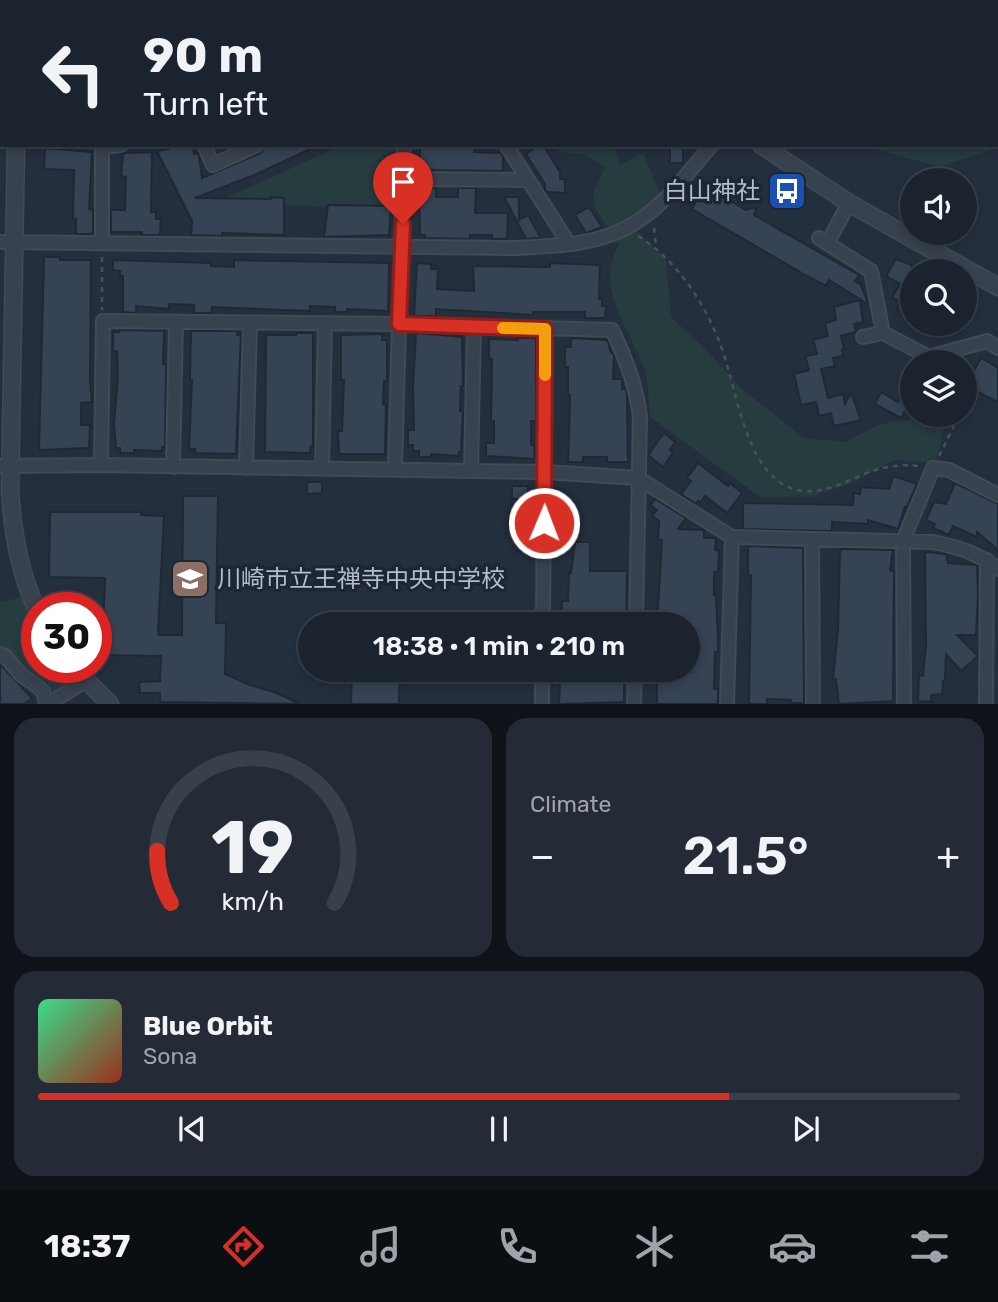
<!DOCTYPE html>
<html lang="en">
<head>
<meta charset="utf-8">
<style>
  :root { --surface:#1b232e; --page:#242b36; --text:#f1f3f6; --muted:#a0a4aa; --line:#39404a; --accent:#d93025 }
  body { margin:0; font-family:Rubik,"Noto Sans JP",sans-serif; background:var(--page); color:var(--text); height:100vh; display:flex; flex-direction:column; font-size:26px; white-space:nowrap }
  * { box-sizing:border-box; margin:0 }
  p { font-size:23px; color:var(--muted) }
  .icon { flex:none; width:38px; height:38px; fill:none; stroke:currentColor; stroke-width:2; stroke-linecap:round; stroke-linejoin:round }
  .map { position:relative; height:704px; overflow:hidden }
  .panel { display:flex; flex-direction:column; gap:14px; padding:14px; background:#0f1319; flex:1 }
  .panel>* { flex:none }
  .banner { position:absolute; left:0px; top:0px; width:999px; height:147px; box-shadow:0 4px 10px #0003,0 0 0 2px var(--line); background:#1b232e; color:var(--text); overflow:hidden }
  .controls { position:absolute; left:900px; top:168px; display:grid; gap:14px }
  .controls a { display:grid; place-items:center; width:77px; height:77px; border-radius:50%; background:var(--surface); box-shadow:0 4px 10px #0003,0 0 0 2px var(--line); font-size:35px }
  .speed { position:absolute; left:21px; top:592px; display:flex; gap:14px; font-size:35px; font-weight:700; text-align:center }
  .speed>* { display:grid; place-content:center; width:91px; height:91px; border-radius:50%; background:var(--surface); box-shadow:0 4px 10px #0003,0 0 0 2px var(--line); line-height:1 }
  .speed .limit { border:10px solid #d22; background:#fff; color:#111 }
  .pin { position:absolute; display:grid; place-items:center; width:60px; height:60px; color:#fff; margin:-72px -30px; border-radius:50% 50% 50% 0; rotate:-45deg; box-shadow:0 0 7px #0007 }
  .pin .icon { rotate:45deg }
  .me { position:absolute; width:77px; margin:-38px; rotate:1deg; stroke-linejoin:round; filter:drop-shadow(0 0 5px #0008) }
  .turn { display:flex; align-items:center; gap:24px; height:147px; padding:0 28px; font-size:32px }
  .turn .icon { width:91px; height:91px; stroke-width:2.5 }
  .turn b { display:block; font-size:49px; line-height:60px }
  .big { font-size:52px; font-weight:600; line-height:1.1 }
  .panel .widget { flex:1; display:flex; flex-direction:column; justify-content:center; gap:10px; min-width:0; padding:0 24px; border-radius:21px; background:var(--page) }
  .panel .dial { align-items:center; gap:0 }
  .dial svg { height:182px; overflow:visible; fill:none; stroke:var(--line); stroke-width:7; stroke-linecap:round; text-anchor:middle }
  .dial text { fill:var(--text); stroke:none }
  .song { display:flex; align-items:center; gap:21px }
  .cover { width:84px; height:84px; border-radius:10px; background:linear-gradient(135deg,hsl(150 70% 55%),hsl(10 70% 35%)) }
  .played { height:7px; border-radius:4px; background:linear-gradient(90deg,var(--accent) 75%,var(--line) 75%) }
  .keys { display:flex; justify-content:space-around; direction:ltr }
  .heat { display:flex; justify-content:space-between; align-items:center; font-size:38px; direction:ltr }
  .panel .tiles { flex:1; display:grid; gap:14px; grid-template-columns:1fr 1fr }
  .widget:last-child { grid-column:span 2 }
  .trip { position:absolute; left:298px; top:612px; width:402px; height:70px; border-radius:35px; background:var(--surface); box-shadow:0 4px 10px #0003,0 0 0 2px var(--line); font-weight:600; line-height:70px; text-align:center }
  .dock { display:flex; height:112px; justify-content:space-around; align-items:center; background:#0b0e12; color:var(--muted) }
  .dock .icon { width:49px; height:49px }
  .dock .on { color:var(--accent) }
  .dock b { font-size:32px; color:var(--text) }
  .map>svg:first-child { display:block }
  .green { fill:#263c3f }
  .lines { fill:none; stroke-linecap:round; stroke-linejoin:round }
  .stream { stroke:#17263c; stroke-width:4.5 }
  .building { fill:#364354; stroke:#1f2835; stroke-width:2 }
  .minor-casing { stroke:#414a57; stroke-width:16 }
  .tertiary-casing { stroke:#414a57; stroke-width:19 }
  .path { stroke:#3f5557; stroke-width:2.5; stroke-dasharray:5 5; stroke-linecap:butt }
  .minor { stroke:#38414e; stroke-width:12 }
  .tertiary { stroke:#38414e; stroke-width:16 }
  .route-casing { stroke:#8d1f18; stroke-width:18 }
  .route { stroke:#d93025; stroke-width:12 }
  .slow { stroke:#f59e0b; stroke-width:12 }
  .labels { text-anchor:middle; stroke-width:7; stroke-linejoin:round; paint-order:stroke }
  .poi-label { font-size:24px; fill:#b4bcc9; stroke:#1d2633; text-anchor:end }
</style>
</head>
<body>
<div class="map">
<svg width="998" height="704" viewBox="0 0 998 704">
  <rect width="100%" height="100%" fill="#242f3e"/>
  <path class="green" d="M784 0H998V148L939 167 862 145H998V2Z
    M331 145H400L399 208 213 204 333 149Z
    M556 145H614L620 165 643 153 666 207 637 231 666 260 671 317 703 347 743 390 804 438 845 442 881 424 914 419 946 418 936 463 894 460 852 483 813 496 760 497 650 417C648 400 649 378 642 363 627 325 594 286 619 245 599 207 580 210 606 167L583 154 559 152Z
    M28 596 37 615V667H69L83 681 49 703 0 652V602Z"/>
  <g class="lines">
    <path class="stream" d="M247 0V1
      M626 0 628 2"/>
  </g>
  <path class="building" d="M168 145H193L194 154 198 153 199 156 202 178 261 153 266 145H319L252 176 195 198 271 199V197L284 198V235L222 233V236L191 235 192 221 157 151 169 149Z
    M420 145H474V152L501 153 503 157V171L420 170Z
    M539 145H543L560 172V179H565V193L547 192 545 190V184L526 154Z
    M670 145H683V163H670Z
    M45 148 92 152 89 209 93 210V232L91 234H76V219H73L74 170 44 169Z
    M152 152 151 212H156V219H161L160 235H142V232H111V210H125L126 177 121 176 123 153Z
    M704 186 746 210 756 207 754 215 859 275 855 281 861 285 868 304 829 280 826 286 807 276 692 209Z
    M419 188H436V197H458V188H476L475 213H508L507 237 505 239H492V235H470V239L425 238V235H420Z
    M504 197H519V220L528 215 541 238 526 239Z
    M328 205 391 206 389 235 324 237Z
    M589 207 602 227 586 233 575 215Z
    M44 257H60V260H91L90 381 92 402 81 403V425H90L89 448 39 450Z
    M896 259 912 265V318L897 310 901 302 892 298 898 287 904 286 886 276Z
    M113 260 211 263V266L234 267V260L389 263 388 311 347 309V312H335V307L310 306V311L212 307 211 313H194V305L169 304V309L136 306V313L123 312V276H120V271L113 270Z
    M417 263 431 264V269H438L437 289 474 291 473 266 550 267V263L600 265 599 299H602V306H606L605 318H585V312H533V315L436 309V316H417L414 315Z
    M860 300 863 322 854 324 856 332 841 336 844 349 842 350 843 356 833 358 835 366 821 369 828 398 843 394 845 404 851 392 861 420 834 426 831 413 819 416 816 402 801 405 794 374 809 370 805 356 817 354 813 340 828 336 825 323 836 320 834 307Z
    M119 330 164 331 163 364H166L165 447H162V451L134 450V453H120V448H116L114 424 118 377 117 351H113V332H119Z
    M191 331H238L237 335H241L236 454 195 453V449H189L192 380H190Z
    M296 333H313V446H311L310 453 265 452 266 335H296Z
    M416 333 462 337 463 386H461L460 411H463L461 452H459L458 456 431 454V457H419V451H413V445H408V430H414L413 387Z
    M382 334V340H387V381H384L383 404H386L385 454H339L338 431H342L344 380H341V335Z
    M518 338H536V421H531V445H534L535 459 486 456V443H494V421H491L492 359H489V339L518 340Z
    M571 338 607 340 609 344 610 351 614 355 613 379H622V389H626L627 396 628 462H607V457H583V462H568L570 401V395H568V367H565V347H571Z
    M981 358 998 368V402L974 390 967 383Z
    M912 376V399L901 418 875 404 881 392 898 402Z
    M664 433 675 442 670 450 673 453 663 467 648 455Z
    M698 463 728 486 730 483 742 493 727 513 705 496 700 503 698 501 696 504 681 494 691 481 687 478Z
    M893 476 917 484 907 507H905L898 529 868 520V524L832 522V531L743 529V503L853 505 854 493 860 494 861 487 889 489Z
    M307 482H322V493L307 494Z
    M955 483 998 504V550L977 532V537L953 526 949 535 933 528 935 524 926 520 934 502 946 504Z
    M512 486H528V499H512Z
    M183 496H218L216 623H226L225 674 250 685 277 693 300 704 160 702V693H140L139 682 160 681 161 656 102 655 105 578 49 577 50 512H141V515L164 516 158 633 159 635H182Z
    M655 499 686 518 678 529 704 530V538H716L715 550 719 551 718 572H714V595H716L718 637V652H715L714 689H718V704H657V673L692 672 693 647 692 625H657L662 540H658L659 521 652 516 657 510 650 505Z
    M575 542H590V571H627L626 625H577V623L566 622V613H562V601H568L569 572 571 573Z
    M748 546 803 548 804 703H791V700L767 699V704H749L751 575H748Z
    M840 549 893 550 890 570 894 572 893 701 839 704 836 679H833L838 629Z
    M925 552 946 554 948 563 977 565 978 595 976 635H957L978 656 961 671 946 654 945 681H943L942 694 931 695V702L918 701 919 675 923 676 926 646Z
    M0 664 32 698 24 704H0Z
    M352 670H400L399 704H351Z
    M571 670H624V702L559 704 560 679H571Z"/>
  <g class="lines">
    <defs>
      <path id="minor" d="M89 0V2
        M102 145V243
        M204 145 213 165 257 145
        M506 145 569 244
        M102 147 121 145
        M403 179 527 180
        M819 238 871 271 883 333
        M0 242 514 248C551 246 592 246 626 228 661 211 686 174 712 145
        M828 242 849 203
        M863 337 883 333 929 357 987 341 998 348
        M101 465 103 321 399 324 612 330C626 359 636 385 640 417L636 625
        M0 466 101 465 545 472 638 478 732 537 933 542C958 547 978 553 998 569
        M173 467 176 322
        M246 468 250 323
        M322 469 325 324
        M395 469 404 145
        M471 471 474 327
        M812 541 813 704
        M543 625 545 329
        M0 654 5 656 21 675 36 685 43 692 46 704
        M48 704 86 681
        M542 704V670
        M634 704 635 670
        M727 704 732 537
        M904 704 903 541 933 468 949 470 998 495
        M986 704 987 560"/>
      <path id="tertiary" d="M578 0 580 2
        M720 2 722 0
        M0 43 2 50
        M16 145 10 491C13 533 19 572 37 610
        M761 145 849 203 998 287
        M73 667 110 704"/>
    </defs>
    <use href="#minor" class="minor-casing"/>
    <use href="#tertiary" class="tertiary-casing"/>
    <path class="path" d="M654 228 656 245
      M638 236C677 260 707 306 722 349 737 390 745 471 791 488 818 499 847 480 872 471 888 466 903 464 920 466
      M102 257V310
      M939 456 954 426"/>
    <use href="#minor" class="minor"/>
    <use href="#tertiary" class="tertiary"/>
  </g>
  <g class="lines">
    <defs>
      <path id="route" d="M403 224 399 324 545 329 544 523"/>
    </defs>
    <use href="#route" class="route-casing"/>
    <use href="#route" class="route"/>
    <path class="slow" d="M503 328 545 329V375"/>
  </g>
  <defs>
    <symbol id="bus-square" viewBox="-11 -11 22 22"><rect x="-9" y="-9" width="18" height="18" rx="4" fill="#1a4fb4" stroke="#1d2633"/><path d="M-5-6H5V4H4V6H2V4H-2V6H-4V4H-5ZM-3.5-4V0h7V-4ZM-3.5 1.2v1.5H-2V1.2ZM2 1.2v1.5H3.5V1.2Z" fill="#fff"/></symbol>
    <symbol id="school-square" viewBox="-11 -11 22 22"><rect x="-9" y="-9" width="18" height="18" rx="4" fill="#8d6e63" stroke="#1d2633"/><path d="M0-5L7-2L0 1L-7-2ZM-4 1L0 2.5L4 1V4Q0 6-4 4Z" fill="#fff"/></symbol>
  </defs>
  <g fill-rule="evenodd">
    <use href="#bus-square" x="765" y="169" width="44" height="44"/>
    <use href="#school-square" x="168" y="557" width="44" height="44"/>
  </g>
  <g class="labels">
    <g class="poi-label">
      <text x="760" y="199">白山神社</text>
      <text x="217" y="587" text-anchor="start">川崎市立王禅寺中央中学校</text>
    </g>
  </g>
</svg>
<div class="controls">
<a><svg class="icon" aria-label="sound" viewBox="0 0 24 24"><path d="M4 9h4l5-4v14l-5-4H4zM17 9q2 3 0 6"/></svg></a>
<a><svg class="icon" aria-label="search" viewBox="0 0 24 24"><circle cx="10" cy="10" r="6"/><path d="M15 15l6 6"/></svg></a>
<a><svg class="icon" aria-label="layers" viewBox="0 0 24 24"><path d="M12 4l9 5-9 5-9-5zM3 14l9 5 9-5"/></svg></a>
</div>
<div class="speed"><div class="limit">30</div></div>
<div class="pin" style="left:403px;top:224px;background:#d93025"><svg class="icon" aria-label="arrive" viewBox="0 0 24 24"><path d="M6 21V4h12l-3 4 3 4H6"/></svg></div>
<svg class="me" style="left:544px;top:523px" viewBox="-20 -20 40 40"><circle r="17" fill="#d93025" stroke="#fff" stroke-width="3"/><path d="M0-11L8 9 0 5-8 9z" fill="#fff"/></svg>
<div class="trip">18:38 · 1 min · 210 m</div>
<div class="banner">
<div class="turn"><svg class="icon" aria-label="left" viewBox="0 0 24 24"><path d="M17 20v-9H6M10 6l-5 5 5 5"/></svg><div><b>90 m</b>Turn left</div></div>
</div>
</div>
<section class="panel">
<div class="tiles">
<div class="widget dial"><svg viewBox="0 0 100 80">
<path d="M14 69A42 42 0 1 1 86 69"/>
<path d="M14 69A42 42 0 0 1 8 46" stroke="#d93025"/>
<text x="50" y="56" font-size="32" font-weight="700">19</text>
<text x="50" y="72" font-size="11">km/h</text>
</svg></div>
<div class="widget"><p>Climate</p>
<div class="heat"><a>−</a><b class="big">21.5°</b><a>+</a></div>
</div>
<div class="widget">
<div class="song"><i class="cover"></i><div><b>Blue Orbit</b><p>Sona</p></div></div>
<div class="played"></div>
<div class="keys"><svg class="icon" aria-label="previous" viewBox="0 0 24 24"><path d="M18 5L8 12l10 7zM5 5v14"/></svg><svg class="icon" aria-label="pause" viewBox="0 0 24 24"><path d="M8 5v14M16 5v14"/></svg><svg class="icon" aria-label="next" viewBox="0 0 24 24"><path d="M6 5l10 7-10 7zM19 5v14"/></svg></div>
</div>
</div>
</section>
<nav class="dock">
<b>18:37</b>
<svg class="icon on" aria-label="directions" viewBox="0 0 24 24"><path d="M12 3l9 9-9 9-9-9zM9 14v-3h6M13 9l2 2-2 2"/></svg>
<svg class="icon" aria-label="music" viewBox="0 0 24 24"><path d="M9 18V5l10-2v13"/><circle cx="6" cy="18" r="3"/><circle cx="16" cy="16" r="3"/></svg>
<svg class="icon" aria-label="phone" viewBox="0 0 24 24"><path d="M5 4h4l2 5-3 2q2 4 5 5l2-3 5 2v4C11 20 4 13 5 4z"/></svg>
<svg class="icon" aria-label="climate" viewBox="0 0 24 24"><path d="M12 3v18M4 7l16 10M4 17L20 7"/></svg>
<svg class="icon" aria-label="car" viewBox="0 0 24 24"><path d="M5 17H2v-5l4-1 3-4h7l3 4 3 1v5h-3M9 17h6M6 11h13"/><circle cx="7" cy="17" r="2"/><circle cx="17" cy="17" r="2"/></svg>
<svg class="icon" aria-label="filters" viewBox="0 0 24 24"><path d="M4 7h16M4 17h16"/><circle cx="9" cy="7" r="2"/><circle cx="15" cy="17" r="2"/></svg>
</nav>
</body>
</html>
